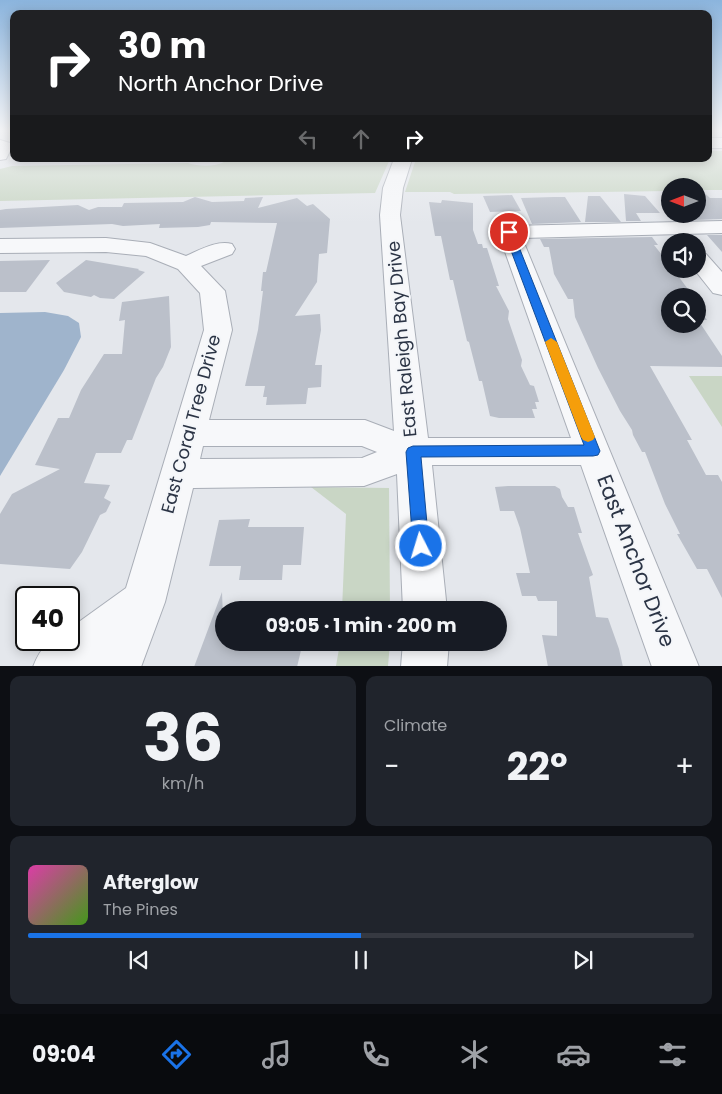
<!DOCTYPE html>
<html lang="en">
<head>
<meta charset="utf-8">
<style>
  :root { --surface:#171b24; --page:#20242c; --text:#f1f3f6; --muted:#9ea1a6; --line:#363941; --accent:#1a73e8 }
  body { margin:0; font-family:Poppins,sans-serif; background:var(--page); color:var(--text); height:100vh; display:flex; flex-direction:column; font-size:19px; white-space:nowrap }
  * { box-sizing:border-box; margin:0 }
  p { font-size:16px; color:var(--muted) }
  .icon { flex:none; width:28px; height:28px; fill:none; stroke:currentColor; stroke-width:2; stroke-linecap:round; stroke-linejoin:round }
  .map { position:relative; height:666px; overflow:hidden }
  .drawer { display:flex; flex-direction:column; gap:10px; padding:10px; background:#0d0f14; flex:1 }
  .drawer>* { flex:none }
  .banner { position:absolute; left:10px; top:10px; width:702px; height:152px; border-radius:10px; box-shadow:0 2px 12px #0003; background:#202124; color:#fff; overflow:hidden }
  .needle { width:32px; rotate:270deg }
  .controls { position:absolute; left:661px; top:178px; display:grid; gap:10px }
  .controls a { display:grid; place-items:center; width:45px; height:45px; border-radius:50%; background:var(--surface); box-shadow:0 2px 12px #0003; font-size:25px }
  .speed { position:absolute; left:15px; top:586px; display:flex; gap:10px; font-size:25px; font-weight:700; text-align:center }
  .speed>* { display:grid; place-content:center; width:65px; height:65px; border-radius:50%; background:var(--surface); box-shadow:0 2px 12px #0003; line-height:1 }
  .speed .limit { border:2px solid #111; border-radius:8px; background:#fff; color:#111 }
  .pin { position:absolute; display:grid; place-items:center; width:42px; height:42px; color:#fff; margin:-21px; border:2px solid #fff; border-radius:50%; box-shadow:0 1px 5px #0007 }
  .me { position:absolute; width:55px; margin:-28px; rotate:355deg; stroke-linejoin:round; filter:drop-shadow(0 0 4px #0008) }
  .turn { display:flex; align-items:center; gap:18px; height:105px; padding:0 25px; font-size:22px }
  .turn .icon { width:65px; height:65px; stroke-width:2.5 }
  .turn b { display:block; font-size:35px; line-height:42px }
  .lanes { display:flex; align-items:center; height:48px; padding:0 25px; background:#0003; justify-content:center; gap:25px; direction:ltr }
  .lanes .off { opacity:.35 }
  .big { font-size:38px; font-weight:700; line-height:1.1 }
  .drawer .tile { flex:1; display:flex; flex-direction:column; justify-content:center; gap:8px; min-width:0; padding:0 18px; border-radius:10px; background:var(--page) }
  .drawer .dial { align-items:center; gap:0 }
  .dial b { font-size:65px; line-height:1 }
  .song { display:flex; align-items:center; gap:15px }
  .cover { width:60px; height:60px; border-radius:8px; background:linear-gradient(135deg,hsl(320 70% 55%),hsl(100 70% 35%)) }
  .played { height:5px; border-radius:2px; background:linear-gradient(90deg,var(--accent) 50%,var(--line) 50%) }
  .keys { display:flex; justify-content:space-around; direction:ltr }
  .heat { display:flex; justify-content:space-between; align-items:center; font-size:28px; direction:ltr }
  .drawer .tiles { flex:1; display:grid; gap:10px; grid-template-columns:1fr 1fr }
  .tile:last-child { grid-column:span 2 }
  .trip { position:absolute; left:215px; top:601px; width:292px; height:50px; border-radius:25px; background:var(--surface); box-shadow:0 2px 12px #0003; font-weight:700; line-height:50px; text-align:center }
  .menu { display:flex; height:80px; justify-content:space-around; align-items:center; background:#090b0e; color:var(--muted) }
  .menu .icon { width:35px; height:35px }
  .menu .selected { color:var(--accent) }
  .menu b { font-size:22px; color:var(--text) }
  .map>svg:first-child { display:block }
  .green { fill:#c9d6c5 }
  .water { fill:#9fb4cc }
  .building { fill:#bbc0ca }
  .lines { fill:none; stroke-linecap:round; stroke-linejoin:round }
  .minor-casing { stroke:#a9aeb7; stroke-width:2 }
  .minor { fill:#f7f8fa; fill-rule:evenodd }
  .route { fill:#1a73e8; stroke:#114b97 }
  .slow { fill:#f59e0b }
  .labels { text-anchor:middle; stroke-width:4; stroke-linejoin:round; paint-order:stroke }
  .street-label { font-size:18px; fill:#2b3445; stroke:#f4f6f9 }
  .near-street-label { font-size:21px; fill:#2b3445; stroke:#f4f6f9 }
</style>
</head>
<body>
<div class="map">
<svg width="722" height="667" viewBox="0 0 722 667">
  <rect width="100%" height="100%" fill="#e4e7ec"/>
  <path class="green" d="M709 151H722V190H698V186H670V191L454 194 450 192H405L416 159H709Z
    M335 159H390L375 193 0 201V169L12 166 188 163C200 167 215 167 226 161L335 160Z
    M689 376H722V427Z
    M311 487 389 488 390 610H342L346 514Z
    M340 643H390L388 666H336Z"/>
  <path class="water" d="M45 312 68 316 79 323 81 337 64 370 0 476V313Z"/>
  <path class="building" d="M698 187 710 198H722V219L693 220 687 214H698Z
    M624 194 645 196 660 213H636L641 221H626Z
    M512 195 521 211 490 212 483 196Z
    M588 196H600L621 222H585Z
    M195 197 212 202 244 201 245 198 263 197 258 208 297 198 307 206 313 204 330 219 327 253 319 254 317 282 295 316 320 314 321 330 315 365H322L321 387 308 388 306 404 266 405 267 397H263L265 386H245L258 330 263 291H261L263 272H266L277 223 211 222 210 225 198 227 159 228 160 224 123 226 112 224 0 228V210L6 209 78 205 89 210 98 207H122L124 203 183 202Z
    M553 197H565L581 222 532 224 521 198Z
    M442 200 473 203V230L478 244H482L483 248H487L499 286H496L509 311 508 319 522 360 521 366 530 385 534 386 539 402H535L537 409H532L535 418H499L490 416 482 381H479L469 342 467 341 453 280H450L441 236H435L429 202 441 203Z
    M707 235H722V252Z
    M652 237 658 245H654L670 265V269H673L693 296H670V324H698V307L707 320H698L722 356V367L650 366 692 440H687L706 475H718L722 482V598L707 569H697L677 534H680L665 504 645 452H642L633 435 632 430 620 411 598 368 575 317 573 299H568L554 274 549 247H544L540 239Z
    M50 260 26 292H0V261Z
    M86 260 139 269 138 270 145 272 114 299 100 298 94 295 91 297 64 292 56 283Z
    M169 296 171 347 163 367 156 378 132 440H127L121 453H96L84 483 110 485 104 498 111 502 106 512 100 515 82 552 70 569 0 564V514L12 494 60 469 35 465 58 418H69L81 390 104 354H122L125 320 119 321 122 302Z
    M508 486H555L560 489 562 497 568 507H574L582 533H578L593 575 589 577 596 617 608 618 619 649 623 667H548L542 635 557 636V601H538L536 596H522L516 573H530L520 528 514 511H500L495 487Z
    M250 519 248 527H304L301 565H283L282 580H239L241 566H209L219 520Z
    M222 592 224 642H303L297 667H194Z"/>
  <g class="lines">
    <defs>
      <path id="minor" d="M709 138H722V148H709Z
        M0 140 10 143 12 147 6 159 0 160Z
        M394 159H412L403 188 400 215 428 438H571L498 232 501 227 509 226 722 221V233L522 238 699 667H652L581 465H432L447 610H403L397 474 364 486 193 488 165 602 141 667H33C41 647 47 640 69 640V629L126 588 204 330 200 293 178 269 146 256 106 252 0 253V239L106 238 150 243 186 256C200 250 217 240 232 244L235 249 232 254 201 266 225 291 232 330 209 420H365L394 431 380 215 383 188ZM203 446H362L377 452 362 458 200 459Z
        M698 252 706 254 722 272V295L713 293 694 269H698Z
        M403 642H449L447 667H401Z"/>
    </defs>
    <use href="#minor" class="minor-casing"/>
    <use href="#minor" class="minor"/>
  </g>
  <linearGradient id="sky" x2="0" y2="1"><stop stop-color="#8bb4dd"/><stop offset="0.58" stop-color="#f3f4f6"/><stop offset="1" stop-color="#f3f4f6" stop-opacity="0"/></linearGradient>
  <rect width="722" height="223" fill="url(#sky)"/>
  <path class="route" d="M506 230H512L513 232 600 451 598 455 593 456 421 457 429 546 427 552 421 554 415 552 413 546 406 452 408 448 413 446 584 445 504 232Z"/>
  <path class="slow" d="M551 338 557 342 595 437 593 440 588 442 583 440 581 437 545 342Z"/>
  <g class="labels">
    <g class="street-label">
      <text transform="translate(402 339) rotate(-95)" y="6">East Raleigh Bay Drive</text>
      <text transform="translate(191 424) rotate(-75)" y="6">East Coral Tree Drive</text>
    </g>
    <g class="near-street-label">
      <text transform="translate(636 561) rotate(69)" y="7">East Anchor Drive</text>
    </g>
  </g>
</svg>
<div class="controls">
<a><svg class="needle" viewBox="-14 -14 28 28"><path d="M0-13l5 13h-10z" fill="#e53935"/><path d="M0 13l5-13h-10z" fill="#9ea1a6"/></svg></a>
<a><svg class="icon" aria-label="sound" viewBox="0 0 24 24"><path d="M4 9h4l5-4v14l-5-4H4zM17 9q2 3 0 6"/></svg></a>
<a><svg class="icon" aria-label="search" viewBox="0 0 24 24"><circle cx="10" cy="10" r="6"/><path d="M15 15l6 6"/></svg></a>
</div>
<div class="speed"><div class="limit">40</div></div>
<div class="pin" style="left:509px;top:232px;background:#d93025"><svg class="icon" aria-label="arrive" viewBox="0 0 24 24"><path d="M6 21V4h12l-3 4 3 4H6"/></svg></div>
<svg class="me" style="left:421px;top:546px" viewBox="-20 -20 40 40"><circle r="17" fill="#1a73e8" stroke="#fff" stroke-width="3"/><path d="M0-11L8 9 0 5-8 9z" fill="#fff"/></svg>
<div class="trip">09:05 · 1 min · 200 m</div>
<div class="banner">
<div class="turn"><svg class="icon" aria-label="right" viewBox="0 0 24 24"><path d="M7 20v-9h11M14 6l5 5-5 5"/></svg><div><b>30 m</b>North Anchor Drive</div></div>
<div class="lanes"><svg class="icon off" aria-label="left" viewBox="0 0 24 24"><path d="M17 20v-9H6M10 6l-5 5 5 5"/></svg><svg class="icon off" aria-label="ahead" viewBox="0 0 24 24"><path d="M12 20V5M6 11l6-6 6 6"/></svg><svg class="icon" aria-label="right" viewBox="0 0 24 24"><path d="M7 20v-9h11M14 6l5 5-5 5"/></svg></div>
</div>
</div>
<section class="drawer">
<div class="tiles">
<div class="tile dial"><b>36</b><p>km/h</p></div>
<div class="tile"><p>Climate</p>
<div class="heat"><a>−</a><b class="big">22°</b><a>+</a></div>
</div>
<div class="tile">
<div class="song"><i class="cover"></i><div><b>Afterglow</b><p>The Pines</p></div></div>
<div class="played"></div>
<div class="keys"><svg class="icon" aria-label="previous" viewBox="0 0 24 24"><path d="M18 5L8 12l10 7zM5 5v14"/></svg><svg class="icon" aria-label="pause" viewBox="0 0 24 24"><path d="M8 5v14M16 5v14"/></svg><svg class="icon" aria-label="next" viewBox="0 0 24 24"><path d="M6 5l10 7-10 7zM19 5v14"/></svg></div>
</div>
</div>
</section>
<nav class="menu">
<b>09:04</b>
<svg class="icon selected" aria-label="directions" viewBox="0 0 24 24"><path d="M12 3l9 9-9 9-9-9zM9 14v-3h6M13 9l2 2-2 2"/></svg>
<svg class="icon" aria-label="music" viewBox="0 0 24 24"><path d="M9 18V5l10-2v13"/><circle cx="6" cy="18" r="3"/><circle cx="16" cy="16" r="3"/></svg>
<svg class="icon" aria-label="phone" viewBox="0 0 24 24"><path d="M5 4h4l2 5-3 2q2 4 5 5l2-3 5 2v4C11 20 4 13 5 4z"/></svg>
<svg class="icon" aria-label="climate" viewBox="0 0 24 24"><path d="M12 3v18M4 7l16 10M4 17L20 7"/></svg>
<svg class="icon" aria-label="car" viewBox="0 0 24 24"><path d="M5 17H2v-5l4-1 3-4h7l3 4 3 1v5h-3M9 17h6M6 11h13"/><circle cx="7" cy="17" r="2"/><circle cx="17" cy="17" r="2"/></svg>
<svg class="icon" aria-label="filters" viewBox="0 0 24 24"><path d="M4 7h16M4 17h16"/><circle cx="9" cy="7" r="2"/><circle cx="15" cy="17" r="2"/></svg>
</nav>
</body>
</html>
